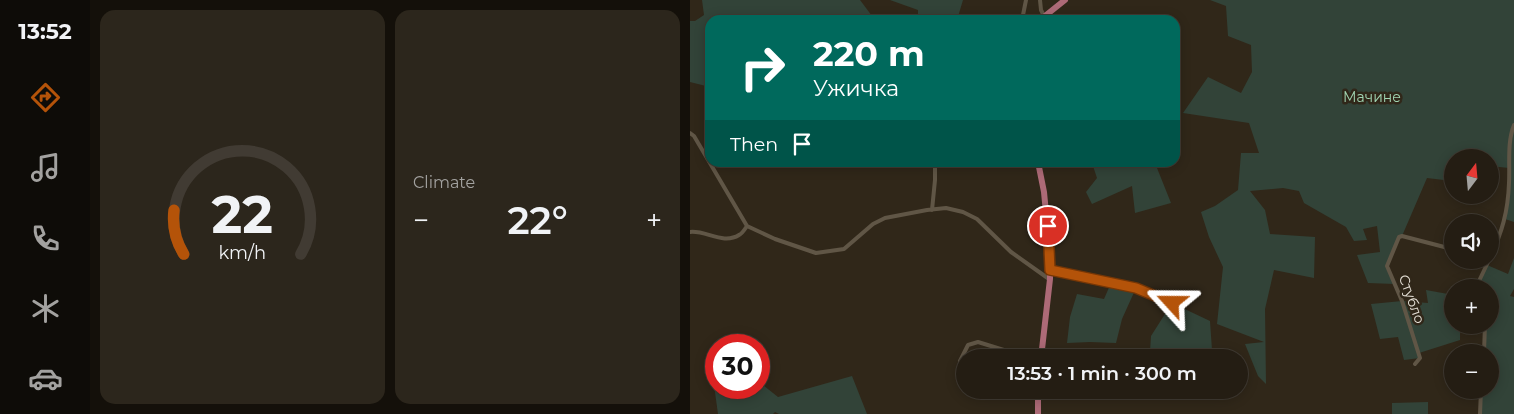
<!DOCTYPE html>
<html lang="en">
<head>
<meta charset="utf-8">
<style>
  :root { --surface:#241d13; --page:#2c261c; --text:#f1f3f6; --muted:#a3a2a0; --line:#413b33; --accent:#b45309 }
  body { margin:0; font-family:Montserrat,sans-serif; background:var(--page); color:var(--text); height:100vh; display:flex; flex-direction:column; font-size:19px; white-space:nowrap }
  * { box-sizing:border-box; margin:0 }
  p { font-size:16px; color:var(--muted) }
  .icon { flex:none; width:28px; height:28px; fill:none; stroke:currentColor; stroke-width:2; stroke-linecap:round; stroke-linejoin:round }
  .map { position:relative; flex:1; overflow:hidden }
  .panel { display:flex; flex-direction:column; gap:10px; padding:10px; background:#14100a; width:600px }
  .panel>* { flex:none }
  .hud { position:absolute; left:15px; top:15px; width:475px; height:152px; border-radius:15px; box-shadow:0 2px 12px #0003,0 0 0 1px var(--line); background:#00695c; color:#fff; overflow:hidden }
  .needle { width:32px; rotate:16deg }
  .fabs { position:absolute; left:754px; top:149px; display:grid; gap:10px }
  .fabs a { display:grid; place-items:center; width:55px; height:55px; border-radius:50%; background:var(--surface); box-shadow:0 2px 12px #0003,0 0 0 1px var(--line); font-size:25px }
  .speed { position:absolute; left:15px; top:334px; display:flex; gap:10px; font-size:25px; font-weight:700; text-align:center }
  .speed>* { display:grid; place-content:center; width:65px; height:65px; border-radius:50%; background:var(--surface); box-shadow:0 2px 12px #0003,0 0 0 1px var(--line); line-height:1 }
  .speed .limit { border:8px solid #d22; background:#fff; color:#111 }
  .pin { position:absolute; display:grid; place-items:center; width:42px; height:42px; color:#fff; margin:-21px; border:2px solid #fff; border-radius:50%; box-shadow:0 1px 5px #0007 }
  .me { position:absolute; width:55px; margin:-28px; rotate:294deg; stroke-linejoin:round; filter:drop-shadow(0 0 4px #0008) }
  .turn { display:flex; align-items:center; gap:18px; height:105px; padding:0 25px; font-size:22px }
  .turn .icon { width:65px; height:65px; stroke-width:2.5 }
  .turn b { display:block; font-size:35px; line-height:42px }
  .then { display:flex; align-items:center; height:48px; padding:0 25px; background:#0003; gap:10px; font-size:19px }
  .big { font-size:38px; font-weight:600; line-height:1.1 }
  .panel .widget { flex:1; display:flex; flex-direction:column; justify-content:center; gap:8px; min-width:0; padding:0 18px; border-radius:15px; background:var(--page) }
  .panel .dial { align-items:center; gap:0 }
  .dial svg { height:130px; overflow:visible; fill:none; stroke:var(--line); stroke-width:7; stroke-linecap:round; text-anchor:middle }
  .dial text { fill:var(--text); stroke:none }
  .heat { display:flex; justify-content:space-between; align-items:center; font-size:28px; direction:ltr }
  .panel .tiles { flex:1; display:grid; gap:10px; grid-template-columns:repeat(2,1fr) }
  .trip { position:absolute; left:266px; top:349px; width:292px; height:50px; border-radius:25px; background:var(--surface); box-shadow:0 2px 12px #0003,0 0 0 1px var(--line); font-weight:600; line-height:50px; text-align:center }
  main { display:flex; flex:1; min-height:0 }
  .dock { display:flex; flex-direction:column; width:90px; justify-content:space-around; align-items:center; background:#0e0c08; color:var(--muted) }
  .dock .icon { width:35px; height:35px }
  .dock .on { color:var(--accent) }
  .dock b { font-size:22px; color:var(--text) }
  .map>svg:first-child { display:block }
  .green { fill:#324338 }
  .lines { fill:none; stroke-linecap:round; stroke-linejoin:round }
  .minor { stroke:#605646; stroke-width:4 }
  .primary { stroke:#ad6a77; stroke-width:6 }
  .route-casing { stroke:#753606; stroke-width:12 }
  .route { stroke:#b45309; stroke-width:9 }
  .labels { text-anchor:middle; stroke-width:5; stroke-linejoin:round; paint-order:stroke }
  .park-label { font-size:14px; fill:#a2d7b4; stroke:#302719 }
  .street-label { font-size:14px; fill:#e8e3d9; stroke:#302719 }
</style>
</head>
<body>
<main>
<nav class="dock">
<b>13:52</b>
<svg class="icon on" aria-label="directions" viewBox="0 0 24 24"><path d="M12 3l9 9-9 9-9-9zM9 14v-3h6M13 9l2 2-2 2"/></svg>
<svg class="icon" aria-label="music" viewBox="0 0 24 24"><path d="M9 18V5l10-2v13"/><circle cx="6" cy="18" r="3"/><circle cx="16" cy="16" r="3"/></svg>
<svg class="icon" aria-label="phone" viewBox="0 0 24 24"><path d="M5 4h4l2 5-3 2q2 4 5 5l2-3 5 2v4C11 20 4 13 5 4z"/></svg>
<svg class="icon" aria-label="climate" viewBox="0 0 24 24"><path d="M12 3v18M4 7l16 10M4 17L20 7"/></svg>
<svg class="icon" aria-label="car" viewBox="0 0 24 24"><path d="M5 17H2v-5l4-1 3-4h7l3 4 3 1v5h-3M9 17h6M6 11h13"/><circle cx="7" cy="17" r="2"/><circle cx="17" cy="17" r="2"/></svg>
</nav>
<section class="panel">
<div class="tiles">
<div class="widget dial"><svg viewBox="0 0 100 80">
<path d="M14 69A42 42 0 1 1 86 69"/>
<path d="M14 69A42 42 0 0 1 8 42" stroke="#b45309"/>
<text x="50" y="56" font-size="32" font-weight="700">22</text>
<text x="50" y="72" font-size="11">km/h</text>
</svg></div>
<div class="widget"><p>Climate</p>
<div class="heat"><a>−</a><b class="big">22°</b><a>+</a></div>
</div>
</div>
</section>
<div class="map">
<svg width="824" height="414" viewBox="0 0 824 414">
  <rect width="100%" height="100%" fill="#302719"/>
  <path class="green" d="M12 0H170L185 20H20V87L0 82V21H5L14 15Z
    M200 0H273L267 20H228V10Z
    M520 0H824V222L815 219 819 168 800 166V158H762V181L737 178 712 236 709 237 697 266 705 284 678 283 667 255 690 252 687 226 673 229 677 240 664 241 656 227 614 203 609 191 593 188 560 191 575 210 580 234 625 237 624 278 584 270 575 309 576 384 568 376 555 344 574 342 527 324 533 267 519 237 511 212 525 206 548 190 551 153H569L559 123 493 113 518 77 551 93 562 72 561 45 538 36 536 6Z
    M402 163H465L481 203 445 213 442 186 402 204 396 192 407 178Z
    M824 258V289L820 296 824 297V414H790L791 390H800V352H794L795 325H800V288L789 287V281L797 265 818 274Z
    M421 283 446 288 432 319 426 343 400 342 377 343 380 317 387 294 414 299Z
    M761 288 762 289V325H770V340L729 353 730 358 714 360 708 337 690 339 681 304 712 301 738 303 736 290 758 294Z
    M482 303 520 321 522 350 498 358 465 357 460 352 461 336Z
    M162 376 177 414H89L85 412 83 414H28L24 385 26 382V388H69V382L88 397Z
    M738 402V414H702V403Z"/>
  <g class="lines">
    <path class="minor" d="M350 0 351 10 354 16
      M333 15 336 0
      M327 20 333 15 338 20
      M0 133 4 136 57 226 85 239 126 253 154 249 183 224 195 218 237 210 256 208 273 212 287 219 321 252 359 279
      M242 210 245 180V162
      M0 232C16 230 33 245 49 235 52 234 55 229 57 226
      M800 258C812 232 818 212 819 183 820 164 817 142 824 125
      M360 270 407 281 429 284 446 288 491 307
      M789 288V281L799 260
      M794 352 795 325
      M270 361 278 345 288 342 340 358
      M725 364 730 358 712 301 697 266 709 237 712 236 762 249
      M790 414 791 390"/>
    <path class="primary" d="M350 20 375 0
      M348 162 354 192 360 255V279L351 358
      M348 390V414"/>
  </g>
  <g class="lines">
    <defs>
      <path id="route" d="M358 226 360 270 446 288 482 303"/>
    </defs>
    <use href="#route" class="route-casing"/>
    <use href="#route" class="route"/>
  </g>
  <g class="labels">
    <g class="park-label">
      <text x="682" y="102">Мачине</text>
    </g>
    <g class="street-label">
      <text transform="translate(722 299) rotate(70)" y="5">Стубло</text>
    </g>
  </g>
</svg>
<div class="fabs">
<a><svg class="needle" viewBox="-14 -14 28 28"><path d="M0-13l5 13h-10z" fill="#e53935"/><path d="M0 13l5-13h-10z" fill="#a3a2a0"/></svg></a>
<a><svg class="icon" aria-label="sound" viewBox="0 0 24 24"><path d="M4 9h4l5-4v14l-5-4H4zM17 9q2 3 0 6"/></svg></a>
<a>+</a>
<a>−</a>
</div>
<div class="speed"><div class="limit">30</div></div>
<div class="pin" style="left:358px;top:226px;background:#d93025"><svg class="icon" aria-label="arrive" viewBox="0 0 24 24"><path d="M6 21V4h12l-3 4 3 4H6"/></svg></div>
<svg class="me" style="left:482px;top:303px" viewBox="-20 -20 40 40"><path d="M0-17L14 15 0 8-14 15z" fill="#b45309" stroke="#fff" stroke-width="4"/></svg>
<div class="trip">13:53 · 1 min · 300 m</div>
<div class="hud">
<div class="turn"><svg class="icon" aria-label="right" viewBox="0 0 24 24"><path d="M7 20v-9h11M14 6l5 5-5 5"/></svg><div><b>220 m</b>Ужичка</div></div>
<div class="then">Then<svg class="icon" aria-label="arrive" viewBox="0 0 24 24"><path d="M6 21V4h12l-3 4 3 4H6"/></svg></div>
</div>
</div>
</main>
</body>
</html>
